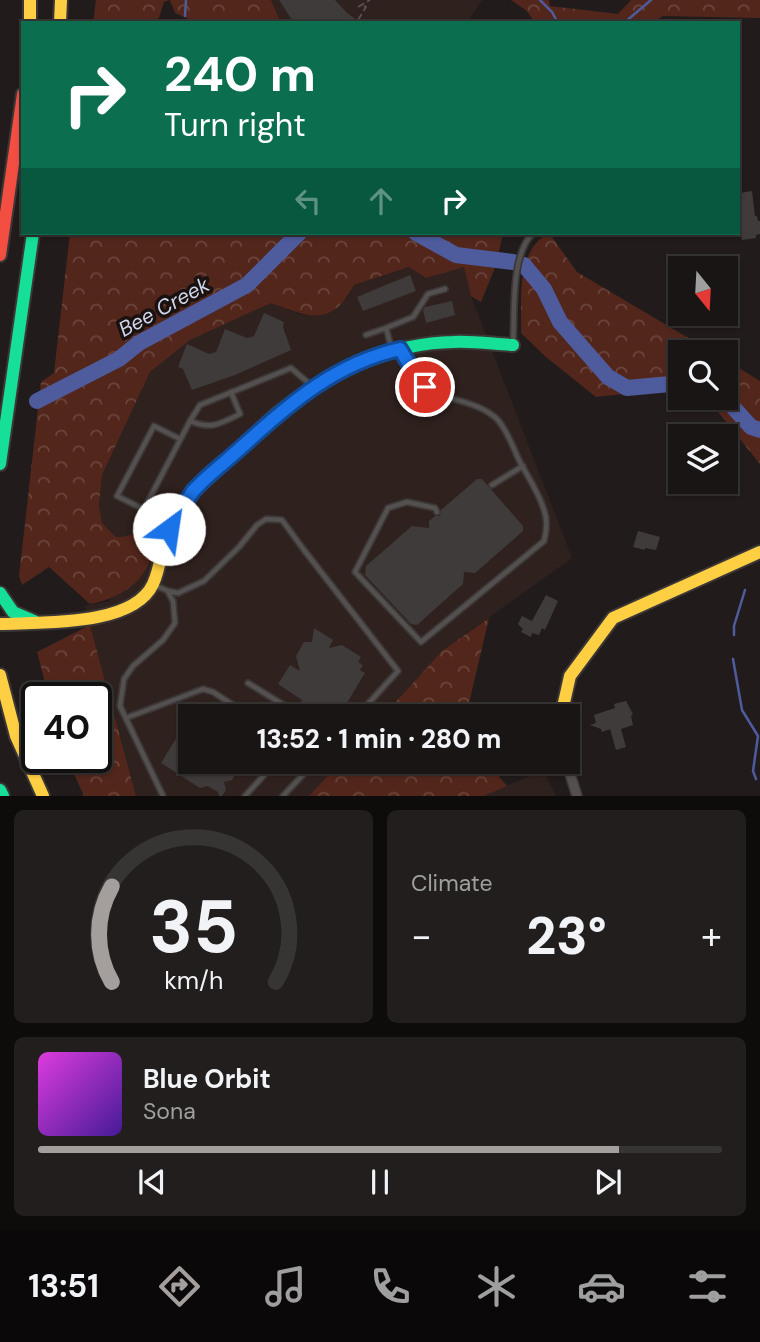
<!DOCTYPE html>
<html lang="en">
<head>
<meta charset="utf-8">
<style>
  :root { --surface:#191514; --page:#221e1d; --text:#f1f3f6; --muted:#9f9fa0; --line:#373434; --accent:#a49f9d }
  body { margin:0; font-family:"DM Sans",sans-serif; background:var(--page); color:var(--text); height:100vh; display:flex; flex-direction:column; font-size:26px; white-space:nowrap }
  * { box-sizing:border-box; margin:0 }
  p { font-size:23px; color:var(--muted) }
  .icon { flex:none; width:38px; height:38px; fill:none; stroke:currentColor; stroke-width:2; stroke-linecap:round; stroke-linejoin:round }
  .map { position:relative; height:796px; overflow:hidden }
  .details { display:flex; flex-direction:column; gap:14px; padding:14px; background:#0e0c0b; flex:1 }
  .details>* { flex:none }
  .banner { position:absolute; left:21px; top:21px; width:719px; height:214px; border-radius:0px; box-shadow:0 2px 5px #0004,0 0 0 2px var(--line); background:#0b6e4f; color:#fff; overflow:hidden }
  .needle { width:46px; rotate:162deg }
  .tools { position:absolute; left:668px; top:256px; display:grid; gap:14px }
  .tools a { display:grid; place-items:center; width:70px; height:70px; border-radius:0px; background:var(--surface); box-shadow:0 2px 5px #0004,0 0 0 2px var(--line); font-size:35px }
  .speed { position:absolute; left:21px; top:682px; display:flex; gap:14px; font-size:35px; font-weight:700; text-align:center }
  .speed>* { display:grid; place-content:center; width:91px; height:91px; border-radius:50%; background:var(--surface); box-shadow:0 2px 5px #0004,0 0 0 2px var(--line); line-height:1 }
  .speed .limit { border:4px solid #111; border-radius:10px; background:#fff; color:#111 }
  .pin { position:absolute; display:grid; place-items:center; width:60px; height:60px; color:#fff; margin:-30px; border:4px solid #fff; border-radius:50%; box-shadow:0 2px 7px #0007 }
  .me { position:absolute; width:77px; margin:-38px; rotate:31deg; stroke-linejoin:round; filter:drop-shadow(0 0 5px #0008) }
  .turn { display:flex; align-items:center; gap:24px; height:147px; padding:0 28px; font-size:32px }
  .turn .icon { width:91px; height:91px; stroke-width:2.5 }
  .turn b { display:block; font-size:49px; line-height:60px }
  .lanes { display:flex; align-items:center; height:66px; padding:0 28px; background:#0003; justify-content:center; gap:35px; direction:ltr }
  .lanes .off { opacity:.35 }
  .big { font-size:52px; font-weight:800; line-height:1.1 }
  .details .widget { flex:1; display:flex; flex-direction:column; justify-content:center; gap:10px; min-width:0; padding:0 24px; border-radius:10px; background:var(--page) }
  .details .dial { align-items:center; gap:0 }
  .dial svg { height:182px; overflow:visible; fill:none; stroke:var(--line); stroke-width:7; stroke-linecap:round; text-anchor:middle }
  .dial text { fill:var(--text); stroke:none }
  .song { display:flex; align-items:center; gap:21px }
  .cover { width:84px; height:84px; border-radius:10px; background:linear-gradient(135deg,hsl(300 70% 55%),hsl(260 70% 35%)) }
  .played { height:7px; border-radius:4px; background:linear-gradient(90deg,var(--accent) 85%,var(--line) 85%) }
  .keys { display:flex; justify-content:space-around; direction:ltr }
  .heat { display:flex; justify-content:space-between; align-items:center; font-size:38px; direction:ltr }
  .details .tiles { flex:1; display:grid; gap:14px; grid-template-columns:1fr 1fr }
  .widget:last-child { grid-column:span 2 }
  .trip { position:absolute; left:178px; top:704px; width:402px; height:70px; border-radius:0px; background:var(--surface); box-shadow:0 2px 5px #0004,0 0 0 2px var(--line); font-weight:800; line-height:70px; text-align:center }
  .menu { display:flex; height:112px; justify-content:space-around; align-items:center; background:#0a0808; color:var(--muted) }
  .menu .icon { width:49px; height:49px }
  .menu .selected { color:var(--accent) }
  .menu b { font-size:32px; color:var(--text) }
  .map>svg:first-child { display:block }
  .built { fill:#2f211e }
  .forest { fill:url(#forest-crowns) }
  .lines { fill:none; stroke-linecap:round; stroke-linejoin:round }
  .stream { stroke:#4e5b9d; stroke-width:2.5 }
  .river { stroke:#4e5b9d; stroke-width:16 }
  .building { fill:#3e3b3a }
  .lane-casing { stroke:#3b3736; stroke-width:8 }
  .street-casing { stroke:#3b3736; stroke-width:12 }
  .fast-casing { stroke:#3b3736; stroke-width:16 }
  .slow-casing { stroke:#3b3736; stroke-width:16 }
  .jam-casing { stroke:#3b3736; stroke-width:16 }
  .path { stroke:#535150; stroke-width:2; stroke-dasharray:7 3.5; stroke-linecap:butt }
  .lane { stroke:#53504f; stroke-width:4.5 }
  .street { stroke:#53504f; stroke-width:9 }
  .fast { stroke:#16e098; stroke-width:12 }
  .slow { stroke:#ffcf43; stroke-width:12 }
  .jam { stroke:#f24e42; stroke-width:12 }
  .route-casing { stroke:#114b97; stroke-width:18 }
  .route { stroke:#1a73e8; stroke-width:12 }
  .labels { text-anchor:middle; stroke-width:7; stroke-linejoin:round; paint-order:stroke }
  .water-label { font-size:21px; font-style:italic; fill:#d2d8ec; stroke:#1a1210 }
</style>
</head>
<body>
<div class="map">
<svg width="760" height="796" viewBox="0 0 760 796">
  <defs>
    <pattern id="forest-crowns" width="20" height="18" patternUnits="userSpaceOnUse" patternTransform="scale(1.75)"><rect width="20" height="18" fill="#52261b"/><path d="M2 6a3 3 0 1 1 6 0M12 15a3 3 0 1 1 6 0" fill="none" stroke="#6b453c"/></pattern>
  </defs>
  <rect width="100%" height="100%" fill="#211c1b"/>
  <path class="built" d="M271 0H482L467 23H281Z
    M464 266 471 296 572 558 442 651 383 716H191V761H341L309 796H136L85 606 110 601 144 530 128 538 116 537 102 523 99 505 102 475 150 372 190 340 271 303 301 315 347 299 354 285 410 267 426 278Z
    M543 770 556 796H484Z"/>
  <path class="forest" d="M96 0H271L281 23H198L175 13 170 0 164 2 157 23H93Z
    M511 0H549L550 6 618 14 631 0H760V18L663 16 652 23H535L527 11Z
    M70 233H503L496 265 481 302 471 296 464 267 426 278 409 267 354 285C331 328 309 317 271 303L190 340 150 372 102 475 99 505 102 523 116 537C130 538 138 530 152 529 160 571 128 597 90 604L49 567 22 585 19 576 41 382 54 373Z
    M549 233 577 272 712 352H681V388L596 397 546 357 521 333C522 300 515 251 549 233Z
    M726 360 760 381V464L706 397H726Z
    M489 618 466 716H383L442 651Z
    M90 625 136 796H84L67 758H96V698H49L37 652Z
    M341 761H486L507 786 484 796H309Z"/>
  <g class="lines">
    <path class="stream" d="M540 0 552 12 558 23
      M185 16 186 0
      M624 23 651 0
      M258 233 296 236
      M734 635V626L745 590
      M733 659 742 710 758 736 753 771 756 779"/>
    <path class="river" d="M416 233 456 255 513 262
      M524 265 544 289 560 322 608 377 627 388 681 383
      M724 397 751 427 760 430
      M37 401 119 359 139 343 247 285 299 233"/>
  </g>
  <path class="building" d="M279 0H335L347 13 361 23H294Z
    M752 191 755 216H757L758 221H760V234L756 235V238L742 240 741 235 738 236V206L741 205 740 193Z
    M410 275 416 291 363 311 357 297Z
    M452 301 455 315 426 323 423 310 425 307Z
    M264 313 284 322 283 327 291 350 235 375 192 390 183 369 178 367 187 344 209 354 216 352 225 329 247 338 254 336Z
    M477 479H482L523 526V531L475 573 464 572 463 584 417 625 411 624 365 575 366 566 412 526 429 528V521L435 516H440L441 510Z
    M638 531 660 537 656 550 645 548V550L633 547Z
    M546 595 558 601 545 630 542 628 539 635 532 633 531 637 521 632 523 629 518 624 522 616 532 621Z
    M314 628 333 640 329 648 342 645 361 657 358 662 363 665 360 670 365 673 339 716 334 713 319 716H288L302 700 278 684 290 665 300 671 296 656 304 642H312Z
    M626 701 633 714 631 716 633 725 621 729 626 747 616 750 610 729 602 732 601 729 590 725 596 723 594 715 615 708 614 704Z
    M197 704 217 716H191V761H243L232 780 224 782 226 790 222 796H219L218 792 208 786 200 788 161 763Z"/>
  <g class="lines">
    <defs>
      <path id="lane" d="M386 328 413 317 428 294 445 289
        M366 335 386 328 392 350
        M513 344C515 314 510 255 533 233
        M401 350C407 362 413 376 424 386 441 401 476 399 497 419 508 431 513 448 520 462 528 477 539 493 544 510 548 521 547 530 544 541L421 642 355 572 388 508 407 502 435 508 437 512
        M190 421C212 430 219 424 240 414L231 392
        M492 485 523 466
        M145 510 117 496 154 426 180 439
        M168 529 149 518 145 507 190 421 200 405 291 368 311 385
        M154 585 168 591 178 593 204 581 239 547 257 525 266 519 282 520 304 550 398 671 357 716
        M248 683 287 707 282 716
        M126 718 203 689 213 692 250 716
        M163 796 120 706 124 679 133 666 163 640 175 623 173 601 168 592
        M245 796 277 761
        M283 796 315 762"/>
      <path id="street" d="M566 761 577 796"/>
      <path id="fast" d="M279 412C330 373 388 343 453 342 473 341 493 344 513 345
        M0 464 33 233
        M0 593 13 612 34 621
        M0 790 3 796"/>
      <path id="slow" d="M30 0V23
        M60 23 61 0
        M0 624C41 622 133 627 153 584 163 562 161 538 174 518 191 490 217 470 240 448 254 437 265 423 279 412
        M0 675 16 736 43 796
        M561 716 570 676 613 618 760 552"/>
      <path id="jam" d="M0 255 23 94"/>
    </defs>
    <use href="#lane" class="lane-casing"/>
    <use href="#street" class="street-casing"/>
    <use href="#fast" class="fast-casing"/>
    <use href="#slow" class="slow-casing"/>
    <use href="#jam" class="jam-casing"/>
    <path class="path" d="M358 7 370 0
      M358 20 366 7 362 5"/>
    <use href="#lane" class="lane"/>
    <use href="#street" class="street"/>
    <use href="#fast" class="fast"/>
    <use href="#slow" class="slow"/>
    <use href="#jam" class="jam"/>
  </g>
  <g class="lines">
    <defs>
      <path id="route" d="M169 529 193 491 203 481C217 468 231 457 244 445 291 402 337 363 400 349L415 374 425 387"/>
    </defs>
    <use href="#route" class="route-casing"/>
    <use href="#route" class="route"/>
  </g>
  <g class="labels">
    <g class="water-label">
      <text transform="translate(164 307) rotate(-29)" y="7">Bee Creek</text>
    </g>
  </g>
</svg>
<div class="tools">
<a><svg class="needle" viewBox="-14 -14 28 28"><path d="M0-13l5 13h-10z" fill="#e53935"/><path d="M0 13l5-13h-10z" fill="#9f9fa0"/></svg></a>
<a><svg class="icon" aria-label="search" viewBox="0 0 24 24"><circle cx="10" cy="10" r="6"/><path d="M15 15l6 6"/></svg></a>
<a><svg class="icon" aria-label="layers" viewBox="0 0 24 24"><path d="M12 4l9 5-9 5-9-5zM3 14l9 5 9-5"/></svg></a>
</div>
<div class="speed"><div class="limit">40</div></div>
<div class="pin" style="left:425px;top:387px;background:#d93025"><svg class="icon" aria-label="arrive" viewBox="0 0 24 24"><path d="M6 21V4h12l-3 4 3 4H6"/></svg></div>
<svg class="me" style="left:169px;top:529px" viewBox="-20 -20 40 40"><circle r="19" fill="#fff"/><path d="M0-13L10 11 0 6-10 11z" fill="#1a73e8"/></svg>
<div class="trip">13:52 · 1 min · 280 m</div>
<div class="banner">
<div class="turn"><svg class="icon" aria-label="right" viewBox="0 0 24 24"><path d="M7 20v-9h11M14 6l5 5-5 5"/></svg><div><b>240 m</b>Turn right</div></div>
<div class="lanes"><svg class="icon off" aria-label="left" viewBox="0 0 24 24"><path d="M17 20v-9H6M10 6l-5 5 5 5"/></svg><svg class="icon off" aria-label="ahead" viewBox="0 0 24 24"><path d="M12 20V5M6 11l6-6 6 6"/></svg><svg class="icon" aria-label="right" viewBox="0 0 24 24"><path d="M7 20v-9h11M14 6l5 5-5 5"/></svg></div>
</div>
</div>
<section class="details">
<div class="tiles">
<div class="widget dial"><svg viewBox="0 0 100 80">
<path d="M14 69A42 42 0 1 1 86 69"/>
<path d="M14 69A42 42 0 0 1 14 27" stroke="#a49f9d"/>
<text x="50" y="56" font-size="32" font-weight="700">35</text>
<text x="50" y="72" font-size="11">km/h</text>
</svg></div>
<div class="widget"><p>Climate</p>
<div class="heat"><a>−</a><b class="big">23°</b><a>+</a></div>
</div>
<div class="widget">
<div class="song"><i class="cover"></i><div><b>Blue Orbit</b><p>Sona</p></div></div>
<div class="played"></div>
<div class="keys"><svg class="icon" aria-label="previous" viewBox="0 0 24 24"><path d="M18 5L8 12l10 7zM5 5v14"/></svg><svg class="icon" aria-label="pause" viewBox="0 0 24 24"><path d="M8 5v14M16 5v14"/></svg><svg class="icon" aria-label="next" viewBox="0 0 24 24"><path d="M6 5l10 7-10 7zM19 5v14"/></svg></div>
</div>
</div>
</section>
<nav class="menu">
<b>13:51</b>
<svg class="icon selected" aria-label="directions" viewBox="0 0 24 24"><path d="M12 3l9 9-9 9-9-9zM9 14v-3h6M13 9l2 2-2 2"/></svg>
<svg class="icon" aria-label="music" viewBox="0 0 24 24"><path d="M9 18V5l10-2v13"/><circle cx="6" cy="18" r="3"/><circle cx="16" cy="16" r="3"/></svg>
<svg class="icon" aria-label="phone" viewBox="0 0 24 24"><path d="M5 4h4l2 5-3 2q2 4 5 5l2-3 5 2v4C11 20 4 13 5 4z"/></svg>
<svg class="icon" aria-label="climate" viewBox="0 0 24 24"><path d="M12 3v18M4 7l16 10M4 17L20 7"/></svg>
<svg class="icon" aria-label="car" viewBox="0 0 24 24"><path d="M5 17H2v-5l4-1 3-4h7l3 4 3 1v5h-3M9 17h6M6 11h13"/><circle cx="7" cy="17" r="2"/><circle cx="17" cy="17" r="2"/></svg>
<svg class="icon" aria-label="filters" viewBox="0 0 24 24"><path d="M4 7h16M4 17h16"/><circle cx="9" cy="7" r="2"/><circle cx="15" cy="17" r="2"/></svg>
</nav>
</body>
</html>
